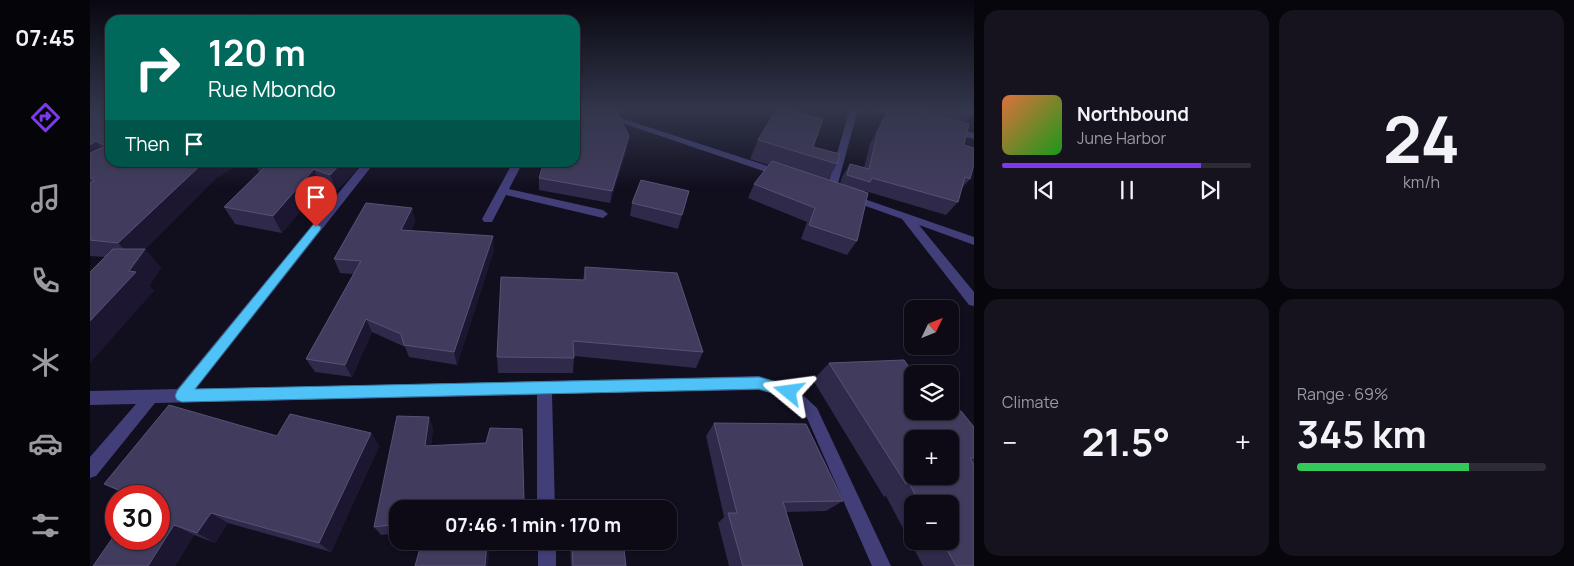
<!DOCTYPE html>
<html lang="en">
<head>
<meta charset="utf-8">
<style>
  :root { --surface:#0d0a16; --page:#16131f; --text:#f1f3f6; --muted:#9a9aa1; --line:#2d2b35; --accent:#7c3aed }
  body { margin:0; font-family:Manrope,sans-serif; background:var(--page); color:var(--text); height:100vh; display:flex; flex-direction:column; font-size:19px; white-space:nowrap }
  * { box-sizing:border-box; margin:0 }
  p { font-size:16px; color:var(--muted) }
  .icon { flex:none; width:28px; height:28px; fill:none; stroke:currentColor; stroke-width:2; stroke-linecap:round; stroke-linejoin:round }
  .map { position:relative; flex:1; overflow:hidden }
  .sheet { display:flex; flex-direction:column; gap:10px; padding:10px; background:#07060c; width:600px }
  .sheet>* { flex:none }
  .guide { position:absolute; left:15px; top:15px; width:475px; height:152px; border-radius:15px; box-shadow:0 1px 4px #0004,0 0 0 1px var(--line); background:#00695c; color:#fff; overflow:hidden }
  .needle { width:32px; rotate:47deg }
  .controls { position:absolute; left:814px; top:300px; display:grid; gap:10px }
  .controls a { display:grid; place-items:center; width:55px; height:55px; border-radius:10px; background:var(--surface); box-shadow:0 1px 4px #0004,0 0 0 1px var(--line); font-size:25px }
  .speed { position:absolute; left:15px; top:485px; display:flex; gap:10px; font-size:25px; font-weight:700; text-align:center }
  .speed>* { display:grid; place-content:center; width:65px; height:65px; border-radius:50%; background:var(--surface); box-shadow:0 1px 4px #0004,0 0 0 1px var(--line); line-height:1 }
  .speed .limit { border:8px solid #d22; background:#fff; color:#111 }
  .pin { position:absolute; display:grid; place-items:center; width:42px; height:42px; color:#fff; margin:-51px -21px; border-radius:50% 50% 50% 0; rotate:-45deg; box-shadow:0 0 5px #0007 }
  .pin .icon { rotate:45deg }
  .me { position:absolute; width:55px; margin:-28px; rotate:286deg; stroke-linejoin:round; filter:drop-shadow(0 0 4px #0008) }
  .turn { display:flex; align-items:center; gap:18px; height:105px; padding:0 20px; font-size:22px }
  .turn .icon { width:65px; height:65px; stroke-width:2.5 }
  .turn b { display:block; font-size:35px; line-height:42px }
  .then { display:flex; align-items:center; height:48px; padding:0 20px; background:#0003; gap:10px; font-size:19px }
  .big { font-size:38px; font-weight:700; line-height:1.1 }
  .sheet .widget { flex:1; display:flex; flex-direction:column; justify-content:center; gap:8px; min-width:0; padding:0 18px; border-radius:15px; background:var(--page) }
  .sheet .dial { align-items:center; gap:0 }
  .dial b { font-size:65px; line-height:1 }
  .song { display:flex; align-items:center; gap:15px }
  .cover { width:60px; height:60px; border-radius:8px; background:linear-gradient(135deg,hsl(20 70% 55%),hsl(120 70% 35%)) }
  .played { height:5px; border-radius:2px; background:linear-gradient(90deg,var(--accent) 80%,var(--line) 80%) }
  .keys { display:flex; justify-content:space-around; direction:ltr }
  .heat { display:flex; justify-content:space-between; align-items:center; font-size:28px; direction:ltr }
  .charge { height:8px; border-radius:4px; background:linear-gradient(90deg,#34c759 69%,var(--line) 0) }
  .sheet .tiles { flex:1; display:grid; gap:10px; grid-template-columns:repeat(2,1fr) }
  .trip { position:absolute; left:299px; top:500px; width:288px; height:50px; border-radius:15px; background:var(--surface); box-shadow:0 1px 4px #0004,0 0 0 1px var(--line); font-weight:700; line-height:50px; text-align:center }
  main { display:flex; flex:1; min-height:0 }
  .tab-bar { display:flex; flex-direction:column; width:90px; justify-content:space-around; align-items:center; background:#050409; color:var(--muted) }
  .tab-bar .icon { width:35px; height:35px }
  .tab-bar .current { color:var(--accent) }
  .tab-bar b { font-size:22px; color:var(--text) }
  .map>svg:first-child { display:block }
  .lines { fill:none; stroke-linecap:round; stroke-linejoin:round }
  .minor { fill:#413e78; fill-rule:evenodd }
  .wall { fill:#2f294a; fill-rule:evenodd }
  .shaded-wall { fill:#1c1631 }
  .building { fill:#413b5d; stroke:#585276; fill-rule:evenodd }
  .route { fill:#4fc3f7; stroke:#337fa1 }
</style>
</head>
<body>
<main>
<nav class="tab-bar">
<b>07:45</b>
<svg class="icon current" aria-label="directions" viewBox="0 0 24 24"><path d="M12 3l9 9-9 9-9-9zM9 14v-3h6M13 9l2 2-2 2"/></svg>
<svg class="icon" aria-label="music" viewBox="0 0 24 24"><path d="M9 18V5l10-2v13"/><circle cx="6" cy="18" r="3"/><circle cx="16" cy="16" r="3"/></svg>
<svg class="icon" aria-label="phone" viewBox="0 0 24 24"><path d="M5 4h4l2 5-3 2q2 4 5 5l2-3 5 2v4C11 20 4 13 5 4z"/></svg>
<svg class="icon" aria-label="climate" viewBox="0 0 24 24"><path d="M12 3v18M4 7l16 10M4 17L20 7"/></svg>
<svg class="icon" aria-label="car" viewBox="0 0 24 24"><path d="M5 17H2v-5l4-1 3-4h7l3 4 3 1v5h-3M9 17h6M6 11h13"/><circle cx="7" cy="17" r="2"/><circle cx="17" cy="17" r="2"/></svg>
<svg class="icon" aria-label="filters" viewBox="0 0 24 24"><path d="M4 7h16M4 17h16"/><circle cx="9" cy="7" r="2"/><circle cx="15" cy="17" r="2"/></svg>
</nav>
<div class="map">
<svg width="884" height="566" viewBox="0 0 884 566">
  <rect width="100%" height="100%" fill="#110e1e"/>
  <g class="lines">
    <path class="minor" d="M491 109H503L696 172 697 174 692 177 688 176Z
      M760 109H768L746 191 741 194 736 191Z
      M780 109H793L816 116 812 119Z
      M860 127 884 133V139L857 132V128Z
      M274 162H285L106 389 669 376 704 387 727 408 801 566H782L717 418 694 397 669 390 462 394 465 509H447V395L65 403 6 476 0 478V457L46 404 0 405V391L87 389Z
      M423 162H433L419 189 513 210 518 214 513 218 416 195 402 222H394L392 219Z
      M760 194 884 237V245L829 225 884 292V306L879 305 812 219 756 199 755 197Z
      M448 541H466V566H448Z"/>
  </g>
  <path class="wall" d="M0 109 126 178 55 249 71 268 59 286 64 291 15 257 0 256Z
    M798 109H881L882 114 875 123 874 145 880 179 872 188 868 202 856 215 775 191 767 241 757 255 711 239 717 222 658 198 664 184 679 165 660 159 668 140 723 147 747 164 738 180 750 184 752 177 760 164 774 168 780 144Z
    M537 148 520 203 449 190V178Z
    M273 162 247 191 231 186 192 233 145 224 134 207 169 172 166 165Z
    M599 191 588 229 540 216 542 203Z
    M322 208 325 222 321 230 404 250 367 365 319 357 315 347 282 332 262 377 225 372 216 359 263 274 250 273 244 259Z
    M495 267 613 352 606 368 484 356 483 373H408L407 357 493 280Z
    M739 363 853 417 884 427V566H833L796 496 794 497 723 380ZM822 504H860V541H822Z
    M339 417 343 428 341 446 396 443 432 429 434 509H308V533L291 535 284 527Z
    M624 423 753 501 736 511 696 512 713 566H639L628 523 634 517 616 436Z
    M281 433 289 446 241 552 138 523 125 543 104 535 85 566 69 496H38L14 484 187 436Z
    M480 541H533L536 566H481Z"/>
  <path class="shaded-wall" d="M539 136 537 148 520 203 522 191Z
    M6 141 20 158 0 168V145Z
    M114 162H155L126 178 55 249 71 268 59 286 64 291 0 363V321L39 271 44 260 28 243Z
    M252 162H273L247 191 240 175Z
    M224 169 231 186 192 233 183 216Z
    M322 208 325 222 315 244 311 230Z
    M403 236 404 250 367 365 364 352Z
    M276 319 282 332 262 377 255 365Z
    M339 417 343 428 340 456 335 446Z
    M281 433 289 446 241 552 229 543Z
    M121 513 138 523 125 543 107 533Z
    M84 525 104 535 85 566H58Z
    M397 541H400L398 566H395Z"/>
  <path class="building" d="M0 109H20V162H114L28 243 0 240V183L4 181 0 177V153L16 146 6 141 0 145Z
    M493 109H522L526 110 539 136 522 191 449 178 454 162H485V114H487Z
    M687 109H691L733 119 723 147 750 154 747 164 668 140Z
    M799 109H824L879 124 874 145 884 148V164L880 179 875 177 868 202 782 178 780 182 757 175 760 164 779 169 788 131Z
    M861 109H881L882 114Z
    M682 161 778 193 767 241 719 225 725 208 664 184Z
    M169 162H252L240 175 224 169 183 216 134 207 175 167 166 165Z
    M551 180 599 191 592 215 542 203Z
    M276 203 322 208 311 230 403 236 364 352 314 345 311 334 276 319 255 365 216 359 271 261 244 259Z
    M23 249H55L39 271 46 272 0 321V272Z
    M495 267 587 273 613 352 483 341 484 358 407 357 411 277 495 280Z
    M814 360 824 374H822V411H849L853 417 871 411 884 427V458H880L884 465V566H866L852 541H860V504H830L819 483 816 484 739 363ZM822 439H860V476H822Z
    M79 405 187 436 200 414 281 433 229 543 121 513 107 533 84 525 58 566H3L26 533V539H69V496H44L14 484Z
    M307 416 339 417 335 446 396 443 400 428 432 429 434 501 401 503 400 509H308V524L284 527Z
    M624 423 716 424 753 501 693 502 713 566H653L638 513H647Z
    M332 541H397L395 566H325Z
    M482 541H533L536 566H483Z"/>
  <linearGradient id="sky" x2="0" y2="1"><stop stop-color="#090810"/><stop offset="0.58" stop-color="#32364c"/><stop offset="1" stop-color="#32364c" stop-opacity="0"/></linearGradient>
  <rect width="884" height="188" fill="url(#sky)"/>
  <path class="route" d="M226 224 231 227 230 230 105 389 669 377 704 387 706 392 704 396 699 398 669 389 92 402 87 400 85 396 87 391 223 225Z"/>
</svg>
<div class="controls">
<a><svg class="needle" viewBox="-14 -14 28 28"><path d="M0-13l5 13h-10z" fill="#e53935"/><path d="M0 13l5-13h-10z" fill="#9a9aa1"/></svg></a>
<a><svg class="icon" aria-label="layers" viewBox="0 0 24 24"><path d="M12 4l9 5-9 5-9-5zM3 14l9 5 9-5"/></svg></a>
<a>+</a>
<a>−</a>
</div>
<div class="speed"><div class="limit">30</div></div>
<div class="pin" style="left:226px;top:227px;background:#d93025"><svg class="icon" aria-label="arrive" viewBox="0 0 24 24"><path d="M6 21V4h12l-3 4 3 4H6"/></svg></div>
<svg class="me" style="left:699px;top:392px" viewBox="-20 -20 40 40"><path d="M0-17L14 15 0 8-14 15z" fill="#4fc3f7" stroke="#fff" stroke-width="4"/></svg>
<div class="trip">07:46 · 1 min · 170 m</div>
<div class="guide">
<div class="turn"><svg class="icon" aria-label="right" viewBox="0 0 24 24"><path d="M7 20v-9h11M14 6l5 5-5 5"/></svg><div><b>120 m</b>Rue Mbondo</div></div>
<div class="then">Then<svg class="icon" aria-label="arrive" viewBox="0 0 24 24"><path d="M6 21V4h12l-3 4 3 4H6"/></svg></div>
</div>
</div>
<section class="sheet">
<div class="tiles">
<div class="widget">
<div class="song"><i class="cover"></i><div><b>Northbound</b><p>June Harbor</p></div></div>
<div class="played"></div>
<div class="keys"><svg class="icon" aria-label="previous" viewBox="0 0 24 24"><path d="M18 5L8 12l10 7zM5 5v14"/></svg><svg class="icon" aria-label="pause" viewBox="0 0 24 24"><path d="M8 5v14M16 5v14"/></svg><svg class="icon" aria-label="next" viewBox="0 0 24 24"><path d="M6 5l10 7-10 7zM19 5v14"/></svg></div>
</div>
<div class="widget dial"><b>24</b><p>km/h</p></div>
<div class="widget"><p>Climate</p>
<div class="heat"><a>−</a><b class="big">21.5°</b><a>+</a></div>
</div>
<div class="widget"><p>Range · 69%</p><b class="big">345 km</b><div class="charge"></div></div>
</div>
</section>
</main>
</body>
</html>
